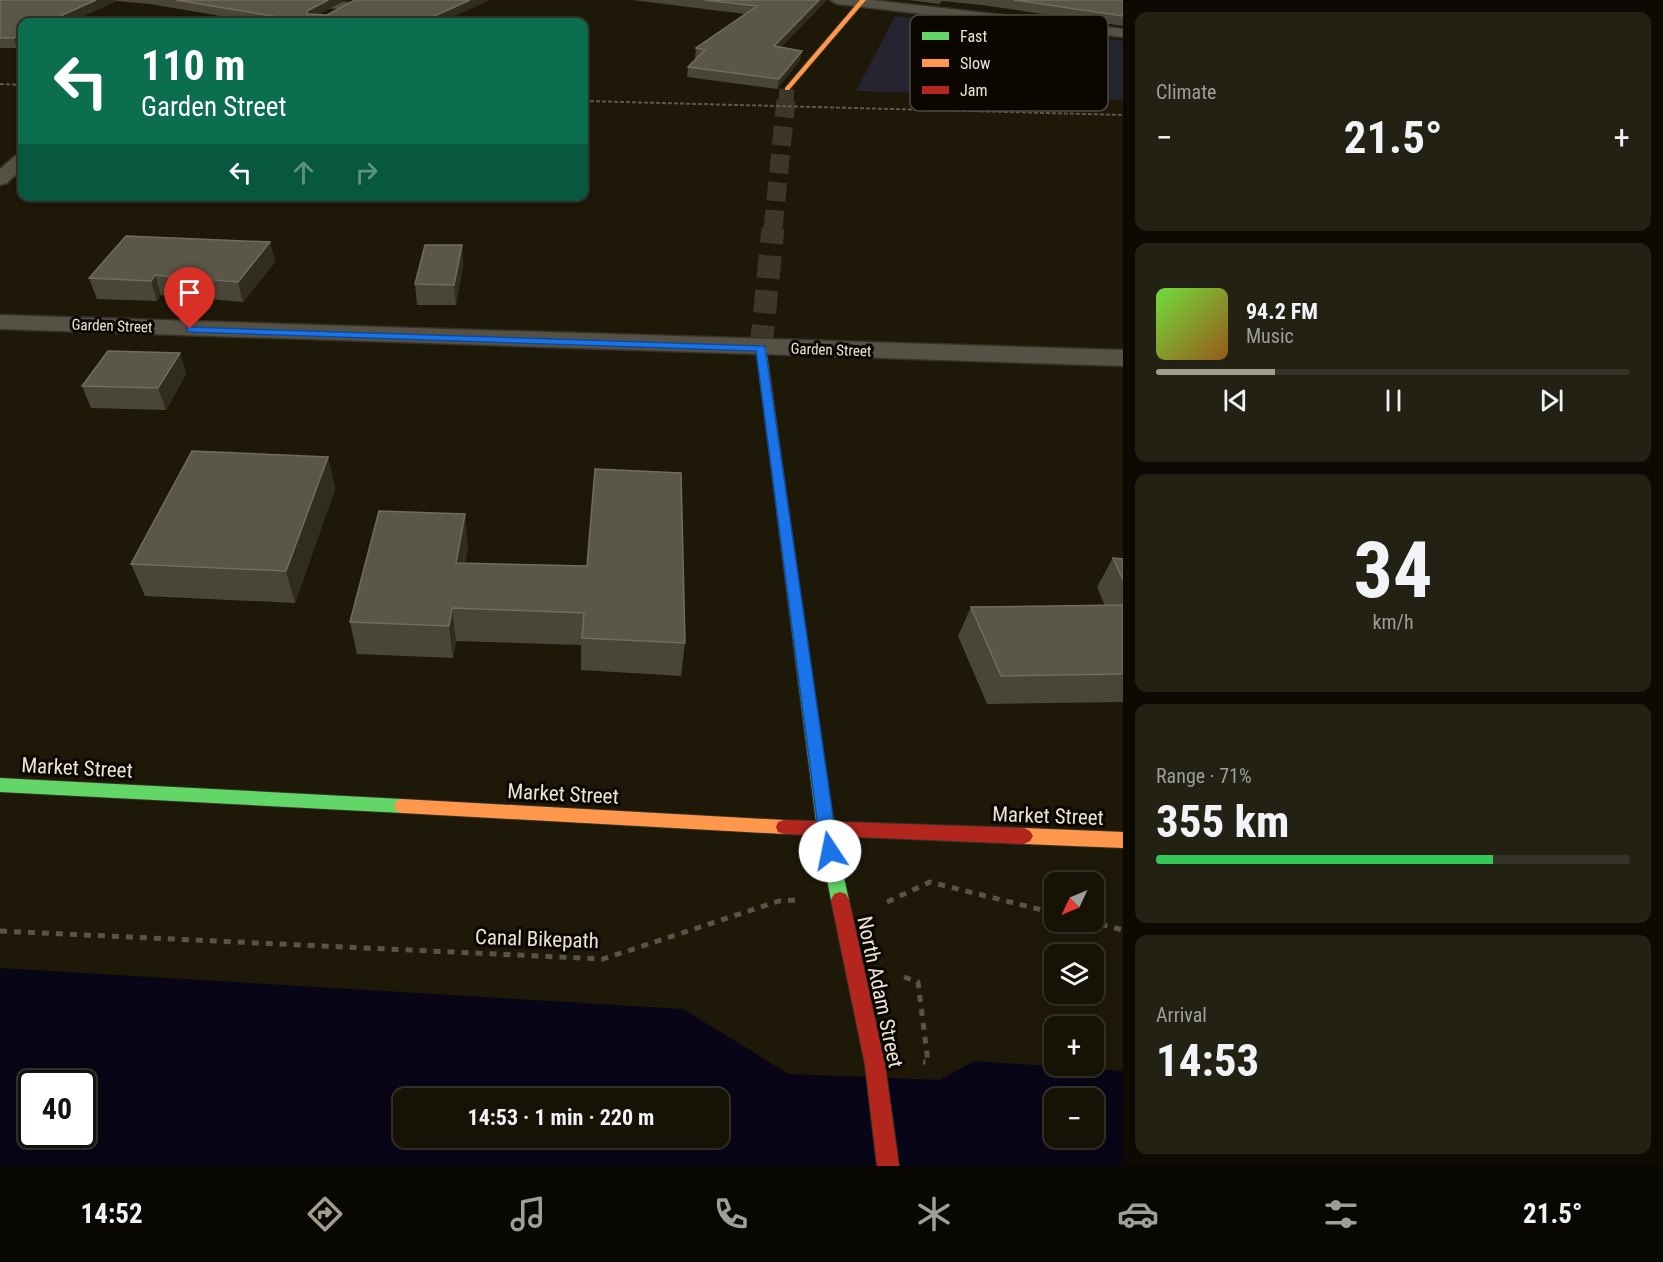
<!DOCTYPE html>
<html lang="en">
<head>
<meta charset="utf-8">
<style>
  :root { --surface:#161206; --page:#232014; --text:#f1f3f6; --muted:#9e9e9b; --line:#353228; --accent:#a29d8c }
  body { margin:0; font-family:"Roboto Condensed",sans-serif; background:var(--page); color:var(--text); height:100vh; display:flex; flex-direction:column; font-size:22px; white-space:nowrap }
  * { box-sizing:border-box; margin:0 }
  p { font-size:20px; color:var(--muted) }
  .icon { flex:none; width:33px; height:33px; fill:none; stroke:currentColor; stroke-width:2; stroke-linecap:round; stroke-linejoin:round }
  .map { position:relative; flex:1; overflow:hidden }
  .details { display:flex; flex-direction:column; gap:12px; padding:12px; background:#0c0a03; width:540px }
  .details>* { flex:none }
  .hud { position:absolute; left:18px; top:18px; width:570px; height:183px; border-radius:12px; box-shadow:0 3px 9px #0003,0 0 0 2px var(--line); background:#0b6e4f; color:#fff; overflow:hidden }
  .needle { width:39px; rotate:226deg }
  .buttons { position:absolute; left:1044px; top:872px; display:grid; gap:12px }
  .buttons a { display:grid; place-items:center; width:60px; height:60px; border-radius:12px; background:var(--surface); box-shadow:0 3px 9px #0003,0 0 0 2px var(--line); font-size:30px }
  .speed { position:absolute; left:18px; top:1070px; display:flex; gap:12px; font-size:30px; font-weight:700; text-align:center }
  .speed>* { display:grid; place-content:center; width:78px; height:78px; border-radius:50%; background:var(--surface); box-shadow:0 3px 9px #0003,0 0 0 2px var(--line); line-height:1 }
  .speed .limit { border:3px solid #111; border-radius:9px; background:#fff; color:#111 }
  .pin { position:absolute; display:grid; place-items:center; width:51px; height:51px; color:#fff; margin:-62px -26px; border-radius:50% 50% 50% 0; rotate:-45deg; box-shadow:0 0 6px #0007 }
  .pin .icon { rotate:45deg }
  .me { position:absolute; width:66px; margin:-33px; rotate:349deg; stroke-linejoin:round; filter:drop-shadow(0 0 4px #0008) }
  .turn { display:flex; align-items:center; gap:21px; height:126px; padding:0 24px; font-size:27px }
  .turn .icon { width:78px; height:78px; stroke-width:2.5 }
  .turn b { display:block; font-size:42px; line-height:51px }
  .lanes { display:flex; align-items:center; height:57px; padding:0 24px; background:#0003; justify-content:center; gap:30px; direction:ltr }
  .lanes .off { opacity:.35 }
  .big { font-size:45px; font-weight:700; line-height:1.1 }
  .details .widget { flex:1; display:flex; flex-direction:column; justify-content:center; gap:9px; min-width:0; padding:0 21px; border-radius:12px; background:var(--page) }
  .details .dial { align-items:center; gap:0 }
  .dial b { font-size:78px; line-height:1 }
  .song { display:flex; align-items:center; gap:18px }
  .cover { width:72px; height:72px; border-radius:9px; background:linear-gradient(135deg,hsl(100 70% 55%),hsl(30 70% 35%)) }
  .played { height:6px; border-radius:3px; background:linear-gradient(90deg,var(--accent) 25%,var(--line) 25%) }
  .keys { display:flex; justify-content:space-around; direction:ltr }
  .heat { display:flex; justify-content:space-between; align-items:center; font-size:33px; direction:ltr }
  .charge { height:9px; border-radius:4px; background:linear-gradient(90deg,#34c759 71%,var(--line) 0) }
  .trip { position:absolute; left:393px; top:1088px; width:336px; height:60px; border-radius:12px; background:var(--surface); box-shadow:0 3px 9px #0003,0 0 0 2px var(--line); font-weight:700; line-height:60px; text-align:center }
  .tab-bar { display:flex; height:96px; justify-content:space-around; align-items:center; background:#090702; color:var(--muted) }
  .tab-bar .icon { width:42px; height:42px }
  .tab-bar .selected { color:var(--accent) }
  .tab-bar b { font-size:27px; color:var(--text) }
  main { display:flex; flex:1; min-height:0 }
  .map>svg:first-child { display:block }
  .green { fill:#252430 }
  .water { fill:#080616; fill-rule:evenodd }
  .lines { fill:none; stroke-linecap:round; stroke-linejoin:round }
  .secondary-tunnel-far2 { stroke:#3c3726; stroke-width:15; stroke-dasharray:15 8; stroke-linecap:butt }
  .secondary-tunnel-far1 { stroke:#3c3726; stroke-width:19; stroke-dasharray:19 9; stroke-linecap:butt }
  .secondary-tunnel { stroke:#3c3726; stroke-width:23; stroke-dasharray:23 12; stroke-linecap:butt }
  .street-casing { stroke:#353127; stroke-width:3 }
  .fast-casing { stroke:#353127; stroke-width:2 }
  .slow-casing { stroke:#353127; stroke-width:2 }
  .jam-casing { stroke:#353127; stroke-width:2 }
  .path { stroke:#585449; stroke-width:5; stroke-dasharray:7 7; stroke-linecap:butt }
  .street { fill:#555145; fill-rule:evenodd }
  .fast { fill:#63d668; fill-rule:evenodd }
  .slow { fill:#ff974d; fill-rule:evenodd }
  .jam { fill:#b3261e; fill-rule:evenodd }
  .rail { stroke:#5c584d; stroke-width:2; stroke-dasharray:4 2; stroke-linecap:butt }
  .wall { fill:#494538 }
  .shaded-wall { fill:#302c1e }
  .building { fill:#5a5648; stroke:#716c5e; stroke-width:1.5 }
  .route { fill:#1a73e8; stroke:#114b97; stroke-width:1.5 }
  .labels { text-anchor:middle; stroke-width:6; stroke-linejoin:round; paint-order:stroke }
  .far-street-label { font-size:15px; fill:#eae4d3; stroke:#0b0700 }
  .near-street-label { font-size:21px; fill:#eae4d3; stroke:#0b0700 }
  .key { fill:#0b0700; stroke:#4e493f; stroke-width:1.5 }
  .key-label { font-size:16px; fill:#eae4d3 }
</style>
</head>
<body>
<main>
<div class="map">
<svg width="1123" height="1166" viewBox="0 0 1123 1166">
  <rect width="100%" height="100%" fill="#1d1808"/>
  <path class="green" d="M895 16 1123 41V100L856 91Z"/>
  <path class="water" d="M0 968 683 1009 789 1074 940 1080 974 1061 1123 1071V1166H0ZM32 1083H82V1134H32ZM404 1098H718V1137H404ZM1054 1098H1094V1137H1054Z"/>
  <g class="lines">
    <path class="secondary-tunnel-far2" d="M786 102 787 89"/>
    <path class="secondary-tunnel-far1" d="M773 229 786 100"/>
    <path class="secondary-tunnel" d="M761 348 773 228"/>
    <defs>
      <path id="street" d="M299 0 354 3 356 6C349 12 306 6 299 0Z
        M830 0H872L1123 29V37L837 4Z
        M22 154V169L7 183 0 185V169L15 156Z
        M0 315 1123 350V366L0 329Z"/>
      <path id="fast" d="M761 345 766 348 833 829 849 900 846 906 840 908 834 906 831 900 817 829 756 348Z
        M0 778 402 799 408 801 410 806 408 811 402 813 0 792Z"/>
      <path id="slow" d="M860 0H866L789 90H785V88Z
        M402 799 784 820 790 822 792 827 790 832 784 834 402 813 396 811 394 806 396 801Z
        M1024 828 1123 832V848L1024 844 1018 841 1015 836 1018 831Z"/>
      <path id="jam" d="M784 820 1024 828 1030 831 1033 836 1030 841 1024 844 784 834 778 832 776 827 778 822Z
        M840 892 846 894 849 900 885 1065 899 1166H877L865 1065 831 900 834 894Z"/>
    </defs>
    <use href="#street" class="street-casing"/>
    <use href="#fast" class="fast-casing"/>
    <use href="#slow" class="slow-casing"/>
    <use href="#jam" class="jam-casing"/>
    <path class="path" d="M887 902 930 882 1054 913
      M1087 921 1123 930
      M0 931 603 959 779 901 796 900
      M904 977 918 982 928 1062H923"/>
    <use href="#street" class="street"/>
    <use href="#fast" class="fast"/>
    <use href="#slow" class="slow"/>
    <use href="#jam" class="jam"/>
    <path class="rail" d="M0 84 22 85
      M584 101 1123 115"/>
  </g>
  <path class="wall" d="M0 0H346L319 14 442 22H256L150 4 116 1 70 22H22V44L17 48H0Z
    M632 0H827L781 47 800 60 777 89 687 77 688 67 696 58H695L696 48 745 14Z
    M908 0H1123V26L982 5 942 1 939 4Z
    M270 242 275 262 243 302 161 295 157 301 97 299 89 278Z
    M462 245 463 265 456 305H417L415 284Z
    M180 353 186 374 166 410 91 408 82 386Z
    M328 457 335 489 295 603 145 596 131 564Z
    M468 546 465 563 685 643 681 676 581 670V645L456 641 453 658 357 654 350 622Z
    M1113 558 1123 559V702L987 704 958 636 971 607 1105 606 1097 587Z"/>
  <path class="shaded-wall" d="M96 0H116V1L70 22H47Z
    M328 0H346L309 20 307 14V11Z
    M470 0H490L442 22H421Z
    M819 0H827L773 56 774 46Z
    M22 32V44L17 48 14 38Z
    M802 51 800 60 777 89 779 79Z
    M270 242 275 262 243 302 238 282Z
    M462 245 463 265 456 305 454 285Z
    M155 275 161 295 157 301 151 281Z
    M180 353 186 374 166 410 158 388Z
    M328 457 335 489 295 603 286 571Z
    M465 514 468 546 460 595 456 563Z
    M452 608 456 641 453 658 449 626Z"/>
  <path class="building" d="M0 0H96L47 22H22V32L14 38H0Z
    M176 0H328L307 11V14L327 15 355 0H470L421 22H309Z
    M705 0H819L774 46 802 51 779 79 688 67 705 50 696 48 757 6Z
    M1014 0H1123V16Z
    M126 236 270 242 238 282 155 275 151 281 89 278Z
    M425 245H462L454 285 415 284Z
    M108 351 180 353 158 388 82 386Z
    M192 451 328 457 286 571 131 564Z
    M595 469 681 473 685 643 582 638 584 613 452 608 449 626 350 622 379 511 465 514 456 563 587 566Z
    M1113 558 1123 559V580Z
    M1123 605V674L1001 676 971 607Z"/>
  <path class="route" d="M187 327 765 346 838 851 836 856 830 859 823 856 821 851 756 351 190 332 187 331Z"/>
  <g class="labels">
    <g class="far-street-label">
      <text transform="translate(112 326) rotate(2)" y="5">Garden Street</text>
      <text transform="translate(831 350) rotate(2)" y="5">Garden Street</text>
    </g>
    <g class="near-street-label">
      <text transform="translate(77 768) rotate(3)" y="7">Market Street</text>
      <text transform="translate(563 794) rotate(3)" y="7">Market Street</text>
      <text transform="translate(1048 816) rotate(2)" y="7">Market Street</text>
      <text transform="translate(537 939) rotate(2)" y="7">Canal Bikepath</text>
      <text transform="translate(880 992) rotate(78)" y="7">North Adam Street</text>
    </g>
  </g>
  <rect x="910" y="15" width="198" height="96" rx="9" class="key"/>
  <rect x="922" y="32" width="27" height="8" fill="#63d668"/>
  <rect x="922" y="59" width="27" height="8" fill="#ff974d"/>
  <rect x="922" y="86" width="27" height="8" fill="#b3261e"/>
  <g class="key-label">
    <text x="960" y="42">Fast</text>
    <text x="960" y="69">Slow</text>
    <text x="960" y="96">Jam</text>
  </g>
</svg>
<div class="buttons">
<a><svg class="needle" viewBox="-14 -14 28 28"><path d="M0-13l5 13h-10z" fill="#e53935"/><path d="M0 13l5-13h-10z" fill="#9e9e9b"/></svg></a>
<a><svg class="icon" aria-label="layers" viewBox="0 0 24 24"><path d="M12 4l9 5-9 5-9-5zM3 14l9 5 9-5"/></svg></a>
<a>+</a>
<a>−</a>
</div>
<div class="speed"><div class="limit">40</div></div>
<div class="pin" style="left:190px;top:329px;background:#d93025"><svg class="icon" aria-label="arrive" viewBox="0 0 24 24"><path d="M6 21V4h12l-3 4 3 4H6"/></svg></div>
<svg class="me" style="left:830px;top:851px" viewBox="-20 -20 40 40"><circle r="19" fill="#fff"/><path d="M0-13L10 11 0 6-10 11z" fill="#1a73e8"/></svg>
<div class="trip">14:53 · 1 min · 220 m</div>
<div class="hud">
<div class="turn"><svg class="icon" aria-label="left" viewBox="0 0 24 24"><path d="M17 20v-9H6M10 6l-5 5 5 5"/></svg><div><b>110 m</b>Garden Street</div></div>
<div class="lanes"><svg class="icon" aria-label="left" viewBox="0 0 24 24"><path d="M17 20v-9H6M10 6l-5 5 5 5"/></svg><svg class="icon off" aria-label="ahead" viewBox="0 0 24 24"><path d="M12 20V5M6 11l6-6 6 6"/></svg><svg class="icon off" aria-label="right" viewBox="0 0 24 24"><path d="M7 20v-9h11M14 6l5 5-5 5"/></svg></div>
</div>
</div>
<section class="details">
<div class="widget"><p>Climate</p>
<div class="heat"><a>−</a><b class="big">21.5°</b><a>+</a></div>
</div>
<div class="widget">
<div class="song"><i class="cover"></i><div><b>94.2 FM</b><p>Music</p></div></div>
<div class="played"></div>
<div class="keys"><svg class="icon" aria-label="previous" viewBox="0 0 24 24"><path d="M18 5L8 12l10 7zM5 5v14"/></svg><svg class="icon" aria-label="pause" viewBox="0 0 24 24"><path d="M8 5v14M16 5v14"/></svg><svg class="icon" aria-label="next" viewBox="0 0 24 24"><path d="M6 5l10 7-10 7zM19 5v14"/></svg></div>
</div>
<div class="widget dial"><b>34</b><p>km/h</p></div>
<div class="widget"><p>Range · 71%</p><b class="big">355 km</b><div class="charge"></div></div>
<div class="widget"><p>Arrival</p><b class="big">14:53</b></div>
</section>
</main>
<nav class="tab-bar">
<b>14:52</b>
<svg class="icon selected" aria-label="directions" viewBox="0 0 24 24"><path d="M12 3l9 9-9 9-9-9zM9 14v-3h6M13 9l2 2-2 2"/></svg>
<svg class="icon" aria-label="music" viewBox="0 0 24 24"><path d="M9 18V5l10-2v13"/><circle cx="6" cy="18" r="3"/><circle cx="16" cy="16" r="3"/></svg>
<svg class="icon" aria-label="phone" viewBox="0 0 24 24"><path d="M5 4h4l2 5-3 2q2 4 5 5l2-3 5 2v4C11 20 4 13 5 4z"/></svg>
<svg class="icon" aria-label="climate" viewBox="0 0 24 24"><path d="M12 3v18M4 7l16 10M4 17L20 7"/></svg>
<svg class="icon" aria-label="car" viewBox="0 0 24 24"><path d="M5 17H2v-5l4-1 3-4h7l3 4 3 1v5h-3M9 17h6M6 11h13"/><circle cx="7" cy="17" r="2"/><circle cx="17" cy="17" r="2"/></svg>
<svg class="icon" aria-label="filters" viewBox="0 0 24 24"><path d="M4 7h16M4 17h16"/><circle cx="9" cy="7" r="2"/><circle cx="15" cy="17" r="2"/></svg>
<b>21.5°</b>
</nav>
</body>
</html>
